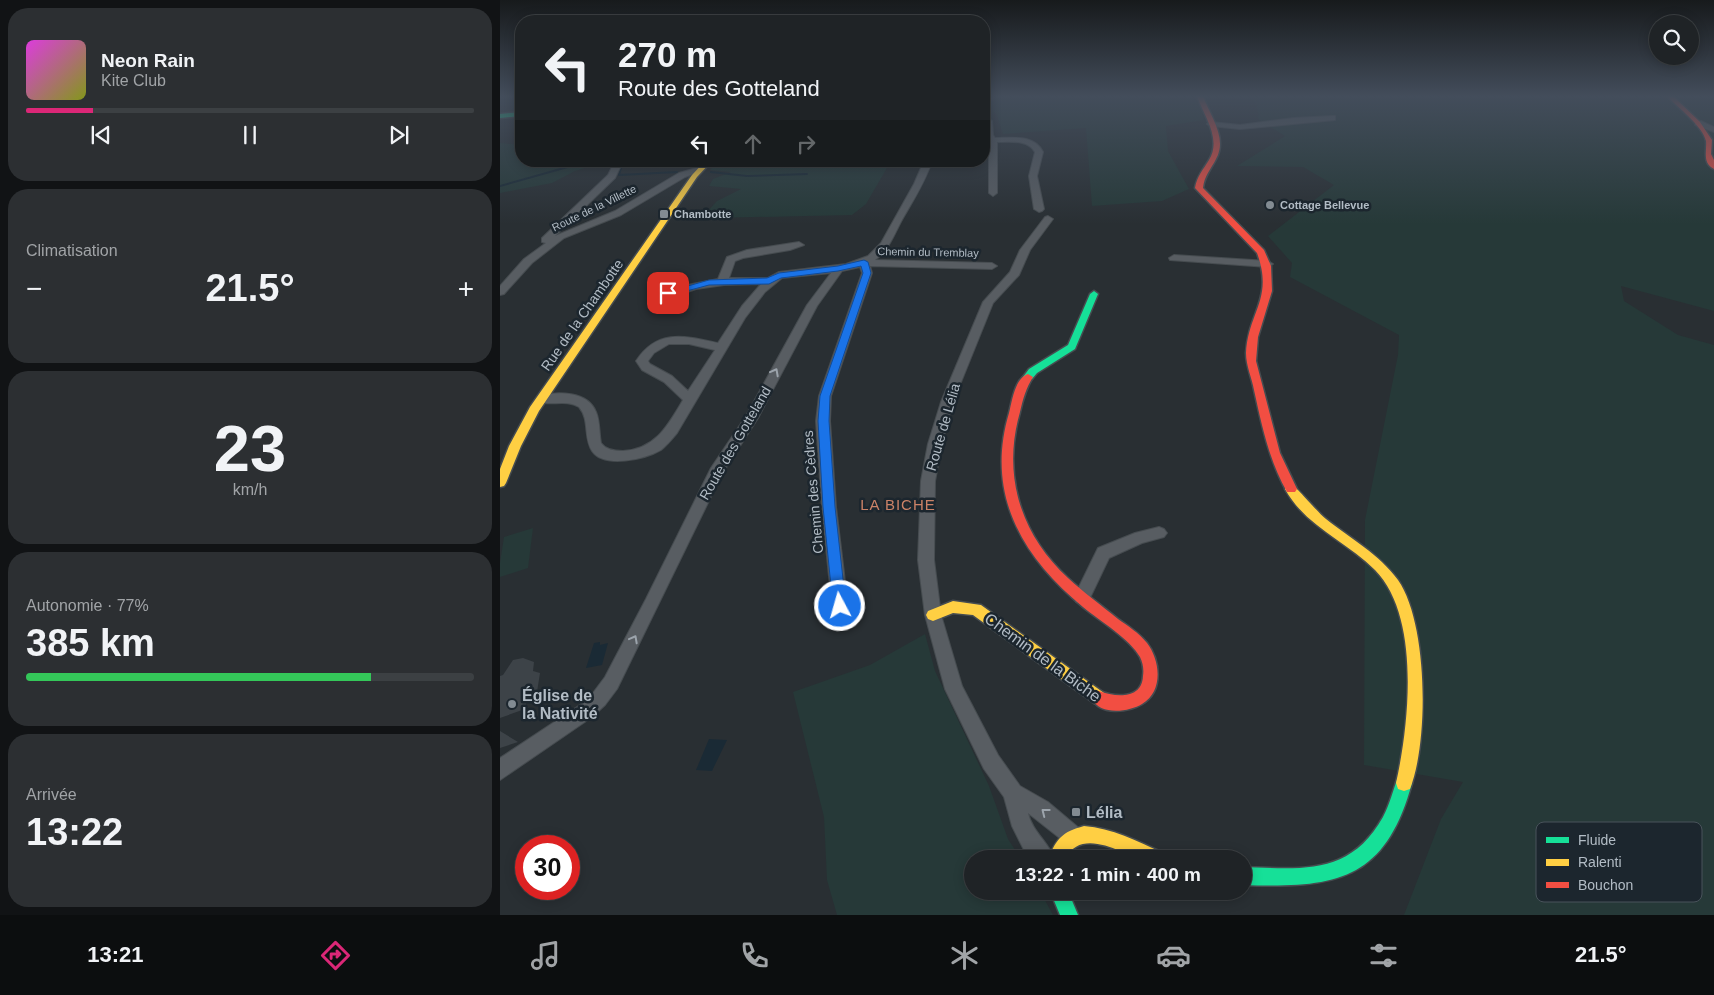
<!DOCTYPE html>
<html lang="fr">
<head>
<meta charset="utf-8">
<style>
  :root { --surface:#1f2326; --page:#2c2f32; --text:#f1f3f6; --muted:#a1a4a7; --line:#3c4043; --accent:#db2777 }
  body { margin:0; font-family:Helvetica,sans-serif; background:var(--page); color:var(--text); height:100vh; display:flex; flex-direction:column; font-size:19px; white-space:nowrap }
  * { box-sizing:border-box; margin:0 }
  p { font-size:16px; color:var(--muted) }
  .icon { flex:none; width:28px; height:28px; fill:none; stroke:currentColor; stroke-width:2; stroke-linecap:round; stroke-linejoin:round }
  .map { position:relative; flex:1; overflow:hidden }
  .panel { display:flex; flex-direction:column; gap:8px; padding:8px; background:#111315; width:500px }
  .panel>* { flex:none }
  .top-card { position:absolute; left:15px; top:15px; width:475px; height:152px; border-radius:20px; box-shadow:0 2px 12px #0003,0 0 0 1px var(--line); background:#1f2326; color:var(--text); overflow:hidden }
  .buttons { position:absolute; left:1149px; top:15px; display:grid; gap:10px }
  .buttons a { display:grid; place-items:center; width:50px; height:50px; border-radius:50%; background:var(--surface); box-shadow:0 2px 12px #0003,0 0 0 1px var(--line); font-size:25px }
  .speed { position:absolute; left:15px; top:835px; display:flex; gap:10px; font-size:25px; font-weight:700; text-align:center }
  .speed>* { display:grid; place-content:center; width:65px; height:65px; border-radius:50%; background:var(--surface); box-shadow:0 2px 12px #0003,0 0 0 1px var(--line); line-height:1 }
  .speed .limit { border:8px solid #d22; background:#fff; color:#111 }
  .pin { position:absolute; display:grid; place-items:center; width:42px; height:42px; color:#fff; margin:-21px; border-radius:10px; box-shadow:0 2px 8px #0006 }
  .me { position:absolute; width:55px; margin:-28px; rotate:354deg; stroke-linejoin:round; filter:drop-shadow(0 0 4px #0008) }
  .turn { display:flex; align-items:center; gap:18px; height:105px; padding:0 20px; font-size:22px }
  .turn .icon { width:65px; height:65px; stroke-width:2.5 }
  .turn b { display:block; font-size:35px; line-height:42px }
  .lanes { display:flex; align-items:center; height:48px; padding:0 20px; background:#0003; justify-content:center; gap:25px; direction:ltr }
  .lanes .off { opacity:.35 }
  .big { font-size:38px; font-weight:700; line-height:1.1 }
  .panel .card { flex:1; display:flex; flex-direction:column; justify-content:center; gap:8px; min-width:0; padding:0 18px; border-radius:20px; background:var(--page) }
  .panel .dial { align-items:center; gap:0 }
  .dial b { font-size:65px; line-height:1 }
  .song { display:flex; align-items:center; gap:15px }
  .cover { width:60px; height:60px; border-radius:8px; background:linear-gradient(135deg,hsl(300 70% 55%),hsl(70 70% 35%)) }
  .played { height:5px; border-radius:2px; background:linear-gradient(90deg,var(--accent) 15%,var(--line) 15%) }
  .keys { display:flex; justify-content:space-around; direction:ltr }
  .heat { display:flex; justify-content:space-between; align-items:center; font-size:28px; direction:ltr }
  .charge { height:8px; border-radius:4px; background:linear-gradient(90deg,#34c759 77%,var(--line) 0) }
  .trip { position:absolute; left:464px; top:850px; width:288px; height:50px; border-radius:25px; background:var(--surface); box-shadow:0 2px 12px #0003,0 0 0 1px var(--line); font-weight:700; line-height:50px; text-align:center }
  .tab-bar { display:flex; height:80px; justify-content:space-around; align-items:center; background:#0c0e0f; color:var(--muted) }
  .tab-bar .icon { width:35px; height:35px }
  .tab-bar .selected { color:var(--accent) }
  .tab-bar b { font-size:22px; color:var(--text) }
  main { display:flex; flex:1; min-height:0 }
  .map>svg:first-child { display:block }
  .green { fill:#263938 }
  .water { fill:#1a2a35 }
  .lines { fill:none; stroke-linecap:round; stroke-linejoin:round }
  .stream { stroke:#1a2a35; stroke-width:2 }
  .building { fill:#3d4348 }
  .street-casing { stroke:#464c50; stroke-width:2 }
  .fast-casing { stroke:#464c50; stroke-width:3 }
  .slow-casing { stroke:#464c50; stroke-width:3 }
  .jam-casing { stroke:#464c50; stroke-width:3 }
  .street { fill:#585d62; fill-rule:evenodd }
  .fast { fill:#16e098; fill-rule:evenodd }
  .slow { fill:#ffcf43; fill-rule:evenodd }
  .jam { fill:#f24e42; fill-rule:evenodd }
  .oneway { stroke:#9ca4ac }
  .route { fill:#1a73e8; stroke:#114b97 }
  .poi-dot { fill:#828b92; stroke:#1c262e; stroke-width:2 }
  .labels { text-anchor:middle; stroke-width:5; stroke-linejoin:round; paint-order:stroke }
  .far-poi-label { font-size:11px; font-weight:bold; fill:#b2bcc5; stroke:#1c262e; text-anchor:start }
  .far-street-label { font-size:11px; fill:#b2bcc5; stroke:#1c262e }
  .street-label { font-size:14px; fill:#b2bcc5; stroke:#1c262e }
  .neighbourhood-label { font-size:15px; letter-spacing:1px; fill:#cb8267; stroke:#1c262e }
  .near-street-label { font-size:16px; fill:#b2bcc5; stroke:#1c262e }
  .near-poi-label { font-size:16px; font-weight:bold; fill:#b2bcc5; stroke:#1c262e; text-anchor:start }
  .key { fill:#1c262e; stroke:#49535b; stroke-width:1 }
  .key-label { font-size:14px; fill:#b2bcc5 }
</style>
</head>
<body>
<main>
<section class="panel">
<div class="card">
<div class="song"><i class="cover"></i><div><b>Neon Rain</b><p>Kite Club</p></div></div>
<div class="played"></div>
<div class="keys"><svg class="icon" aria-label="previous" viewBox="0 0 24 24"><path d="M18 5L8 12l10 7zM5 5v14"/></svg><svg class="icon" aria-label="pause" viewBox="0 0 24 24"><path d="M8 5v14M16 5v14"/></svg><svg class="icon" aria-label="next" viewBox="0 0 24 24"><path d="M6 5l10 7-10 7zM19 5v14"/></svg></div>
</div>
<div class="card"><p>Climatisation</p>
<div class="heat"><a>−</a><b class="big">21.5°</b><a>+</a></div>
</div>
<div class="card dial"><b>23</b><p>km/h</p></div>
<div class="card"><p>Autonomie · 77%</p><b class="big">385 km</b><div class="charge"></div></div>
<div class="card"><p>Arrivée</p><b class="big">13:22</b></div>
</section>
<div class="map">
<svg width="1214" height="915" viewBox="0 0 1214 915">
  <rect width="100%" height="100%" fill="#292f33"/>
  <path class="green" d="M494 96H691L701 107 704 120 666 126 668 151 689 189 662 201 592 206 586 128 503 134 497 115 493 111Z
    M750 96H1214V311L1121 286 1124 301 1178 335 1214 345V915H904L941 819 963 782 864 765 865 520 898 355 899 335 790 277 792 263 768 236 834 185 803 167 737 166 785 136 759 120 757 106Z
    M0 143 21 145V161H107L75 171 52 183 0 193Z
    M219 161H391L366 204 352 215 208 218 207 212 217 201 241 189 209 186 213 179 231 172 210 170Z
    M33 528 28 568 0 577V563L4 537Z
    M425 634 435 671 489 786 508 839 521 859H472V891H540L553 915H337L327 880 324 817 293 692 370 665Z"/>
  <path class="water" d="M100 642V645L108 643 102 665 86 668 94 643Z
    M209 739 227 740 212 771 196 770Z"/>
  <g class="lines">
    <path class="stream" d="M123 161 119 175 177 172
      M211 172 247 176 307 174
      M0 186 89 161"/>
  </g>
  <path class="building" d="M23 658 34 662 33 671 40 673 36 698 28 695 25 709 0 718V676L3 675 13 660Z
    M0 731 18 742 0 748Z"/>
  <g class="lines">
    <defs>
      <path id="street" d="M484 96H492V100L484 106Z
        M484 115 492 121 493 135 495 138C513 138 534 134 543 152L537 176 544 209 542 211 539 212 534 209 529 176 535 152C528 139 510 142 497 142V193L493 196 489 193V141L485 136Z
        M832 116H835V120L740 129 711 126 707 124 711 122 740 125 794 118Z
        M1195 121H1201L1214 127V132L1195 125Z
        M115 161H123L115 178 55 236 115 211 179 173 200 167 204 170 185 177 121 215 64 238 32 263 4 294 0 295V286L24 259 46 243 42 242V238L108 175Z
        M424 161H432C425 182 414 199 403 218 394 234 390 249 375 260L492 263 497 266 492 269 370 266 372 273 331 396 330 421 336 507 348 606 346 611 340 613 334 611 332 606 322 507 316 421 319 396 362 273 360 267 342 271 317 306 258 418 222 474 117 689 105 705 92 717 0 780V758L80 705 93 693 105 677 146 599 211 468 246 416 307 305 331 273 282 278 265 292 245 318 177 433C172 439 167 445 161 450 146 459 104 469 92 451 83 437 90 420 79 407 66 399 52 406 39 402L37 399 39 396C57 391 88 391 96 412 100 421 99 433 101 443 106 450 115 451 123 451 156 449 168 425 183 400L164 382 142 370 136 361C158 328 185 336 218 343L242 306 261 284 224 285 196 289 153 304 149 303 148 301 149 299 177 287 218 279 227 257 247 250 299 242 304 245 290 250 243 258 235 261 229 278H268L279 272 346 264 368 256 381 243 414 184ZM169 344H189L215 350 188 391 172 376 150 364 148 361 154 353Z
        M548 216 553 219 530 250 519 275 493 303 453 402 442 444 435 481 434 560 441 615 462 686 498 755 520 786 548 802 580 829 583 836 580 843 573 846 566 843 528 813C532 831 548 842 555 859H531L524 850 512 826 504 797 484 769 445 689 425 615 418 560 421 481 428 444 441 402 483 302 510 272 520 250 545 217Z
        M674 255 768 261 773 264 768 267 670 260 669 258Z
        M659 527 664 529 667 533 664 537 642 543 609 558 588 602 582 604 576 602 574 597 598 548 635 533Z"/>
      <path id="fast" d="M21 112V116L0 118V114Z
        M594 291 598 294 575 349 537 373 532 379H524L523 377 529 369 568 345 590 294Z
        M904 775 910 777 912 783C885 882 835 888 742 885V867C802 869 850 876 883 817 890 804 893 790 898 777Z
        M550 891H568L578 915H560Z"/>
      <path id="slow" d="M205 161H212L197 177 39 411 21 446 6 483 4 486 0 487V469L9 446 30 407 192 175Z
        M791 484C797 487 817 512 826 519 851 539 879 554 898 580 928 623 929 741 910 789L904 791 898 789 896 783C909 725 921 617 875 570 846 541 805 526 785 489L787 486Z
        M453 601 481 605 604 693 606 698 604 703 599 705 594 703 473 615 453 613 433 621 428 619 426 615 428 611Z
        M584 826C612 828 637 841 663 853L666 859C657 859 647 860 638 859 632 858 626 853 620 851 601 843 576 836 566 859H548C557 838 562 832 584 826Z"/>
      <path id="jam" d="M697 96H703C710 116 728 138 716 159 711 169 704 176 703 188L764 250 771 266 772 291 758 337 756 361 780 453 797 489 795 492H787C769 460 762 426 754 390 752 378 746 366 746 353 748 312 774 299 757 253L695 188C697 176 703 170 709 160 722 139 704 116 697 96Z
        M1167 96H1173L1200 122 1212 140 1211 154 1214 160V169C1202 163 1207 151 1206 141 1203 126 1177 107 1167 96Z
        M528 374 533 377C526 388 523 399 520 412 502 474 520 534 568 578 583 592 601 605 618 619 628 626 639 633 647 643 660 660 664 691 642 704 629 712 599 716 592 698L594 693 599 691C615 697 642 700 643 676 644 670 643 663 640 657 630 639 600 621 583 607 522 557 485 494 509 413 512 401 515 378 528 374Z"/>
    </defs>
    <use href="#street" class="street-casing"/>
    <use href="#fast" class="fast-casing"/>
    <use href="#slow" class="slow-casing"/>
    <use href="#jam" class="jam-casing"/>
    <use href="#street" class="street"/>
    <use href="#fast" class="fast"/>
    <use href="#slow" class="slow"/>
    <use href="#jam" class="jam"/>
  </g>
  <defs><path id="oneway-chevron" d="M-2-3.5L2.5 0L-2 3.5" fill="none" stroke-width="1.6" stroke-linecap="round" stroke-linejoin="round" transform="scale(1.25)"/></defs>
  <g class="oneway">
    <use href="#oneway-chevron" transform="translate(275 372) rotate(-62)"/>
    <use href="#oneway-chevron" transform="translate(134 639) rotate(-62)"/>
    <use href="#oneway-chevron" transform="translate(545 812) rotate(-142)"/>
  </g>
  <linearGradient id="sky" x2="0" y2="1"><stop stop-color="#171a1c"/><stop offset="0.43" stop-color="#434d5b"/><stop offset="1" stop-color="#434d5b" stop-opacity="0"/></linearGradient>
  <rect width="1214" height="224" fill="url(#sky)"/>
  <path class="route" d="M364 260 368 262 371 273 330 396 329 421 335 507 346 606 344 610 340 612 335 610 333 606 323 507 318 421 320 396 363 273 361 266 338 271 281 278 269 284 209 285 168 296 163 293 209 280 267 278 279 273 338 266Z"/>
  <g class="poi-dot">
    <circle cx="770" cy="205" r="5"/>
    <rect x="159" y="209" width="10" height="10" rx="2.5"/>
    <circle cx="12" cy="704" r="5"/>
    <rect x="571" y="807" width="10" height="10" rx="2.5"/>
  </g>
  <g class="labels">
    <g class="far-poi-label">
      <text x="780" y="209">Cottage Bellevue</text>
      <text x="174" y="218">Chambotte</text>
    </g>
    <g class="far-street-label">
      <text transform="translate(94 208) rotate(-26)" y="4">Route de la Villette</text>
      <text transform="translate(428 252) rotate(1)" y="4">Chemin du Tremblay</text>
    </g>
    <g class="street-label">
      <text transform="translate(82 315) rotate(-55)" y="5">Rue de la Chambotte</text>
      <text transform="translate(443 427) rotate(-74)" y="5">Route de Lélia</text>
      <text transform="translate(235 443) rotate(-60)" y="5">Route des Gotteland</text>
      <text transform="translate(313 492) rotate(-95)" y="5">Chemin des Cèdres</text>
    </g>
    <g class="neighbourhood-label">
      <text x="398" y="510">LA BICHE</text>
    </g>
    <g class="near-street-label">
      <text transform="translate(543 657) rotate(36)" y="6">Chemin de la Biche</text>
    </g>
    <g class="near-poi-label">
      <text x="22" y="701">Église de<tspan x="22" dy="18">la Nativité</tspan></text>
      <text x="586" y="818">Lélia</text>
    </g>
  </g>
  <rect x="1036" y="822" width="166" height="80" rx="8" class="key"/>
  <rect x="1046" y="837" width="23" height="6" fill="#16e098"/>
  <rect x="1046" y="859" width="23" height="7" fill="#ffcf43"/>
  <rect x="1046" y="882" width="23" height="6" fill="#f24e42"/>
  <g class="key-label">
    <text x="1078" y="845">Fluide</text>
    <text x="1078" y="867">Ralenti</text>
    <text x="1078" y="890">Bouchon</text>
  </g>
</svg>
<div class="buttons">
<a><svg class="icon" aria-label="search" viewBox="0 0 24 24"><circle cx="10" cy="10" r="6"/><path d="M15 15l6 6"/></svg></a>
</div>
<div class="speed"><div class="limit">30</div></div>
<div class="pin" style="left:168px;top:293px;background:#d93025"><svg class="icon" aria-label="arrive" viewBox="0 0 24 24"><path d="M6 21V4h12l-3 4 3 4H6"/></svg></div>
<svg class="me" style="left:340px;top:606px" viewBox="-20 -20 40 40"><circle r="17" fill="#1a73e8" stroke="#fff" stroke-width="3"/><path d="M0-11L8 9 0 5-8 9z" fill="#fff"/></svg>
<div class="trip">13:22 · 1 min · 400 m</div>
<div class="top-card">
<div class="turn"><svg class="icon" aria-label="left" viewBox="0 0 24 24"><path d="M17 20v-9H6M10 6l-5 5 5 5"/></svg><div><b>270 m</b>Route des Gotteland</div></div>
<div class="lanes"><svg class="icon" aria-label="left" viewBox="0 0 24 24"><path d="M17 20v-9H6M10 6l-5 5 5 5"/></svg><svg class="icon off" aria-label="ahead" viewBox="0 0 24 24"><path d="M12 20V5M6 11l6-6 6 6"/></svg><svg class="icon off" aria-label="right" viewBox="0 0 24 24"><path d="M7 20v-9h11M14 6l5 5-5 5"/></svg></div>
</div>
</div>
</main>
<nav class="tab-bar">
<b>13:21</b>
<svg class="icon selected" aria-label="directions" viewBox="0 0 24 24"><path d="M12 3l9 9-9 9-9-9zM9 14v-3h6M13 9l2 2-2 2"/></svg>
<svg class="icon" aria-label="music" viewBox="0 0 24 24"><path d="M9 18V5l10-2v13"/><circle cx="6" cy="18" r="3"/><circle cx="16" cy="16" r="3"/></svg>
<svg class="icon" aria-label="phone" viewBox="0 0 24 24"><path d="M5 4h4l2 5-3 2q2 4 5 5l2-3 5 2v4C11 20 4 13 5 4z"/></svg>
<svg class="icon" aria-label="climate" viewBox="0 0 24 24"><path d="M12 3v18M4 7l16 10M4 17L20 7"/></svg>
<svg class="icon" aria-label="car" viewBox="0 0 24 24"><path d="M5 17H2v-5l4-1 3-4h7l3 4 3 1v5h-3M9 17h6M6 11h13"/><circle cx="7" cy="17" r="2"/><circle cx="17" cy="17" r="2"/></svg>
<svg class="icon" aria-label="filters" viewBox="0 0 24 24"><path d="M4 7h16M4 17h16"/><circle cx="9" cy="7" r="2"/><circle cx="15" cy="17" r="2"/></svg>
<b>21.5°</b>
</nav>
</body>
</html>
